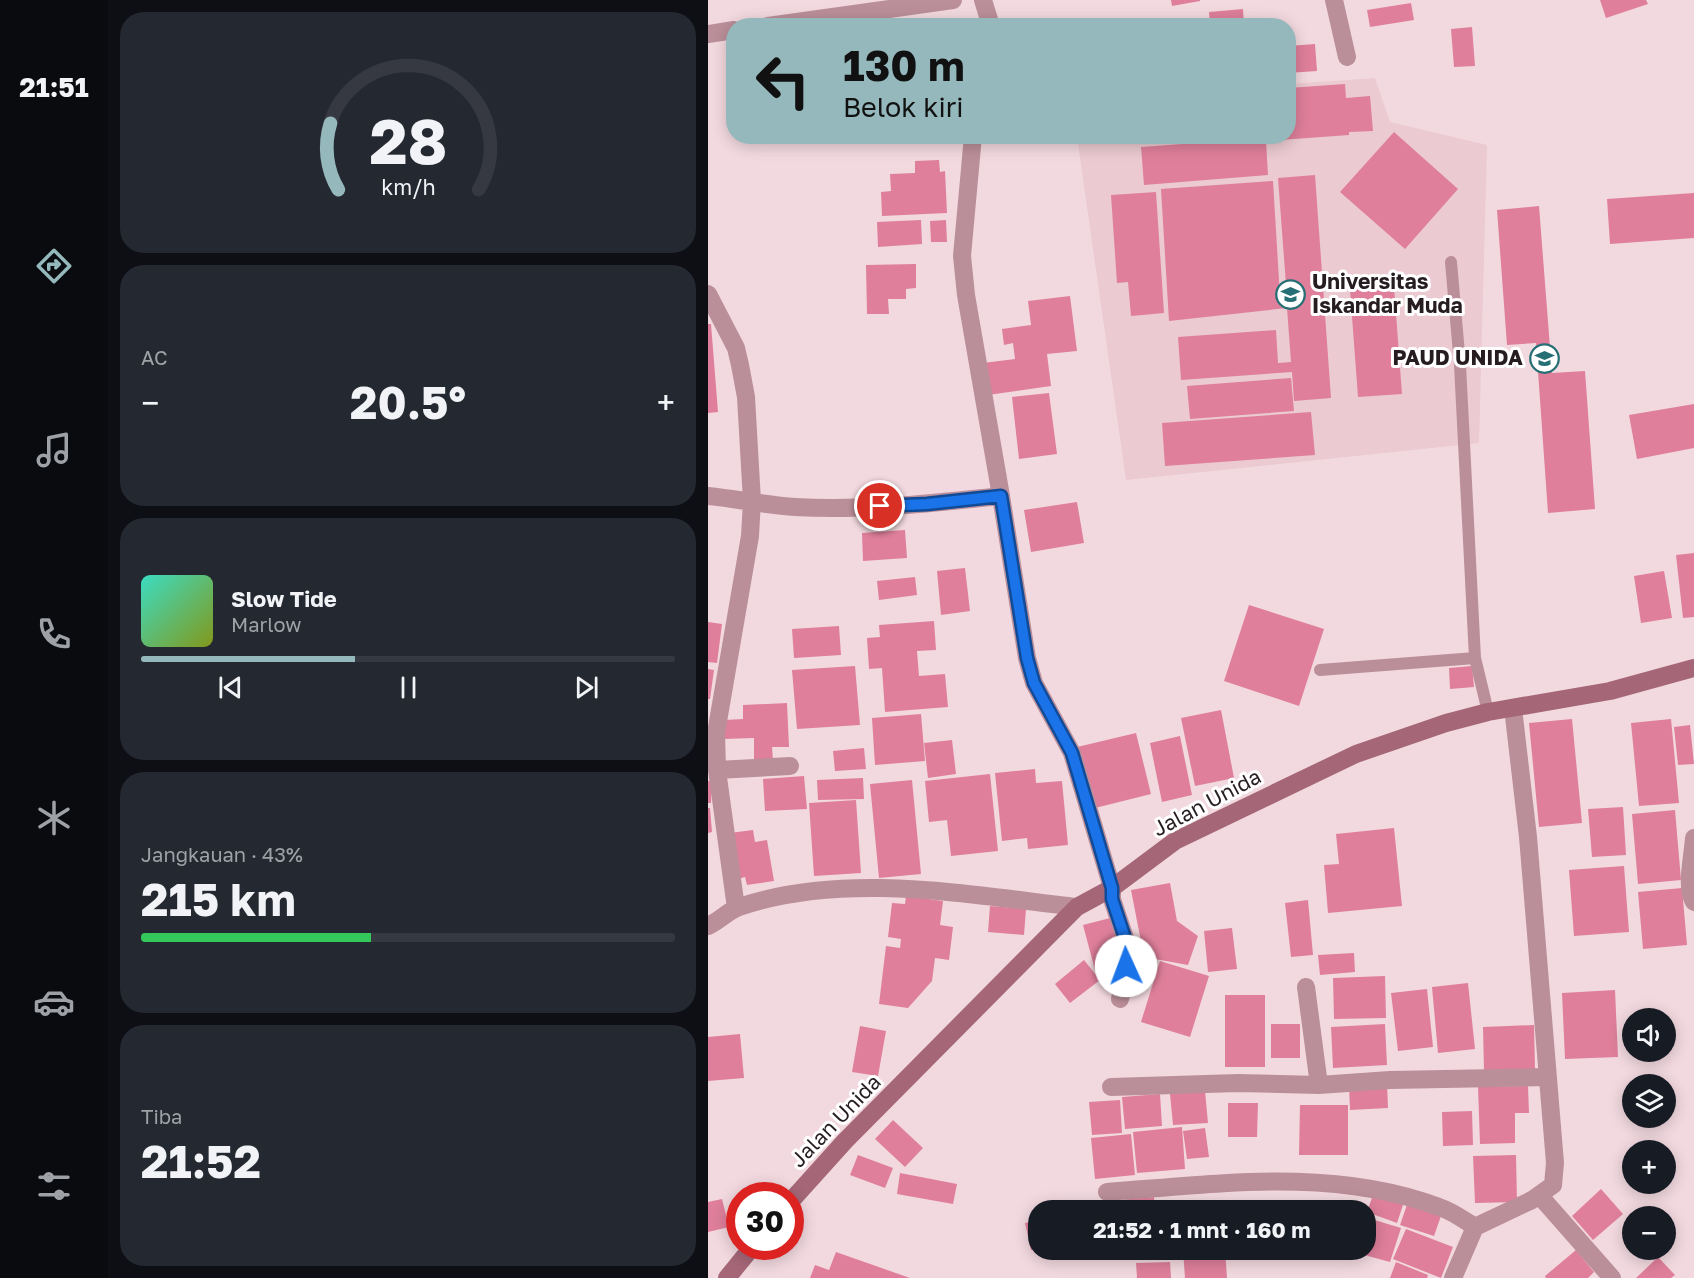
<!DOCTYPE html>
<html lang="id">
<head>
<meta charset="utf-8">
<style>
  :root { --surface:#171b24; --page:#242831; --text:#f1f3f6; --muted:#9ea1a6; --line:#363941; --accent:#95b8bc }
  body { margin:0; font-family:"Golos Text",sans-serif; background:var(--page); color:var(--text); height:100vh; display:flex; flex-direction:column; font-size:22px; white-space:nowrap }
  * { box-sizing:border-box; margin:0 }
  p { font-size:20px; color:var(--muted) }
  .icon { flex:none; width:33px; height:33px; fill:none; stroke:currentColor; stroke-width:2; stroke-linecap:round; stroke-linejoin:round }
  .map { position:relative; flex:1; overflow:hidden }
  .details { display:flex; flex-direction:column; gap:12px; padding:12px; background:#0d0f14; width:600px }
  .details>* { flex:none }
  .top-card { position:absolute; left:18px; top:18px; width:570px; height:126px; border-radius:24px; box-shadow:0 3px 15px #0003; background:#95b8bc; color:#111; overflow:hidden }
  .fabs { position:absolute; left:914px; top:1008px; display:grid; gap:12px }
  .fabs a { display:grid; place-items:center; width:54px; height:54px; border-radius:50%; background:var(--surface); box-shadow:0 3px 15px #0003; font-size:30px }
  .speed { position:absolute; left:18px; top:1182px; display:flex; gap:12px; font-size:30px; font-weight:700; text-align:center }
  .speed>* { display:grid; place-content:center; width:78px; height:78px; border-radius:50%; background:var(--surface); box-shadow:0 3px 15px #0003; line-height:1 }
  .speed .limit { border:9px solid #d22; background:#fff; color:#111 }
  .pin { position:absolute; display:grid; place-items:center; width:51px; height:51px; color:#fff; margin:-26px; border:3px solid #fff; border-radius:50%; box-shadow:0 2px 6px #0007 }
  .me { position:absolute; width:66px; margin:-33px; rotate:358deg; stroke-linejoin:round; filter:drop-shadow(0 0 4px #0008) }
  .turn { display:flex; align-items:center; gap:21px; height:126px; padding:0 18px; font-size:27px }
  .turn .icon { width:78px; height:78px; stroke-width:2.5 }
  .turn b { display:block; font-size:42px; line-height:51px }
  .big { font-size:45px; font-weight:700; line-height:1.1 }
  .details .card { flex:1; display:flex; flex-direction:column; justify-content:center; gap:9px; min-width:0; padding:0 21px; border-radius:24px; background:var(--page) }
  .details .dial { align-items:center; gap:0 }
  .dial svg { height:156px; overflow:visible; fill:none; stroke:var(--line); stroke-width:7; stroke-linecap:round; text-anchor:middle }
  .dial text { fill:var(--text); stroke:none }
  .song { display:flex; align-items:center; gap:18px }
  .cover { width:72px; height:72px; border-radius:9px; background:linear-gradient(135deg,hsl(170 70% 55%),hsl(70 70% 35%)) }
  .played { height:6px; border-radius:3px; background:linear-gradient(90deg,var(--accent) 40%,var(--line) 40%) }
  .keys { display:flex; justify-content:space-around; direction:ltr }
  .heat { display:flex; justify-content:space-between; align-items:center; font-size:33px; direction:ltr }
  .charge { height:9px; border-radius:4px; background:linear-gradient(90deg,#34c759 43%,var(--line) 0) }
  .trip { position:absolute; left:320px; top:1200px; width:348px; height:60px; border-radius:24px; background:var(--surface); box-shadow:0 3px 15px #0003; font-weight:700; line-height:60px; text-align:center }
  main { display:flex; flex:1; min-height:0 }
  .menu { display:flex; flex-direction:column; width:108px; justify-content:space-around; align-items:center; background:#090b0e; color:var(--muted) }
  .menu .icon { width:42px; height:42px }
  .menu .active { color:var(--accent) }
  .menu b { font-size:27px; color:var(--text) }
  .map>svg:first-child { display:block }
  .built { fill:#ebcad2 }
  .building { fill:#df7f9b }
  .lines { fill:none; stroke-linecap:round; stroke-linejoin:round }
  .lane { stroke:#bb8f9a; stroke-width:12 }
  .street { stroke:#bb8f9a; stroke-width:18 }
  .secondary { stroke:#a56778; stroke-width:18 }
  .route-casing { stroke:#114b97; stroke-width:15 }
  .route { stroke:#1a73e8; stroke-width:10 }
  .labels { text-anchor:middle; stroke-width:6; stroke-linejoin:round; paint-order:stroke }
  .poi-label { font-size:21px; font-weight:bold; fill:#261d20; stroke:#fff; text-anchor:start }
  .street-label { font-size:21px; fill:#261d20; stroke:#fff }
</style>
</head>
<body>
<main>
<nav class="menu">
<b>21:51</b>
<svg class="icon active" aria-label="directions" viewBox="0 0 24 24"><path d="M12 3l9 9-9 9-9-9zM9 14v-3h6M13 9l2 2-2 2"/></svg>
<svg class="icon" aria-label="music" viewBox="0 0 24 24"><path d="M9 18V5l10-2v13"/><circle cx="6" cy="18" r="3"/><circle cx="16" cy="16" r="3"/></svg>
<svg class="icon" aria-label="phone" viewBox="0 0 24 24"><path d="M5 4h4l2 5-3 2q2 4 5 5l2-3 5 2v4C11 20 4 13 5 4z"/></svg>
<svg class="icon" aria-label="climate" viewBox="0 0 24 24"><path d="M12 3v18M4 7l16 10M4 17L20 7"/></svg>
<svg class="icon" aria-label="car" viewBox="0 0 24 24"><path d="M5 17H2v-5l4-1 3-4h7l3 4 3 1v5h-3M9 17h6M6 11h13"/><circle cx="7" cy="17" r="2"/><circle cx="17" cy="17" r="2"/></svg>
<svg class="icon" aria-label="filters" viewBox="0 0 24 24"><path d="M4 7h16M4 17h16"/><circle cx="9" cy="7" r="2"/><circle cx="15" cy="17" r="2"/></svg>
</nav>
<section class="details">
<div class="card dial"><svg viewBox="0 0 100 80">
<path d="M14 69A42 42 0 1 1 86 69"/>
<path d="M14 69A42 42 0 0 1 10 35" stroke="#95b8bc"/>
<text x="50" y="56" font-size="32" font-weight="700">28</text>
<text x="50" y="72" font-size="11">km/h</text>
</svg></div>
<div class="card"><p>AC</p>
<div class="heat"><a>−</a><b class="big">20.5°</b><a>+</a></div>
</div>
<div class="card">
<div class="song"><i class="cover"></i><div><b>Slow Tide</b><p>Marlow</p></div></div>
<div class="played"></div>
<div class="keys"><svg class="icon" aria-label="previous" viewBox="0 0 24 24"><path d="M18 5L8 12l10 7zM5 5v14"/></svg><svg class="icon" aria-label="pause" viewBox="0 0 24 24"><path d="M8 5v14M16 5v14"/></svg><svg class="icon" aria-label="next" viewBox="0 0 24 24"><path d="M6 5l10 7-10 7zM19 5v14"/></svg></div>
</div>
<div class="card"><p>Jangkauan · 43%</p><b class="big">215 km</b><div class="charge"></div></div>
<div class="card"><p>Tiba</p><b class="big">21:52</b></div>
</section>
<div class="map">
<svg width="986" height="1278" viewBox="0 0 986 1278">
  <rect width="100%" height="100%" fill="#f2d9df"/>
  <path class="built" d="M667 78 682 122 779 145 771 443 418 480 369 137 580 136 581 84Z"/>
  <path class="building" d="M463 0H492V1L464 6Z
    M892 0H938L940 4 898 18Z
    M703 3 706 20 662 27 659 10Z
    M535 9 536 26H502L501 12Z
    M764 27 767 66 746 67 743 29Z
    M607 44 609 71 580 73V46Z
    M637 84 638 98 662 96 665 131 641 132V135L558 141 560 175 436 185 433 147 543 139V136H580V88Z
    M686 132 750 189 697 249 632 192Z
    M403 136H470V138L403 143Z
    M231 160 232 172 237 171 239 213 174 216 173 192 183 191 182 174 207 173V161Z
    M607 175 623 398 586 401 584 372 473 380 470 337 568 330 570 363 583 362 579 308 461 321 453 189 565 181 572 297 579 298 570 178Z
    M448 192 456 313 423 316 420 282 409 283 403 195Z
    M986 193V238L902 244 899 199Z
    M831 206 844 373 877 371 887 509 840 513 828 343 799 345 789 210Z
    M213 220 214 244 170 247 169 222Z
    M238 220 239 242H223L222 221Z
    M208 264V288L198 289V299H180L181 314H159L158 265Z
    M686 287 694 394 650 397 642 290Z
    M362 296 369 351 339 354 343 386 280 395 275 363 307 359 305 343 296 345 294 329 323 325 320 301Z
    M0 324H3L10 412 0 413Z
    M583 378 586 411 482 419 479 386Z
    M341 393 349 454 311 459 304 397Z
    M986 404V448L929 459 921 415Z
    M603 412 607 455 457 466 454 423Z
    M369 502 376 543 323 552 316 510Z
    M197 530 199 558 155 561 154 533Z
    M986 553V617L975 618 968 555Z
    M257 568 262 611 233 615 229 571Z
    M956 571 964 618 933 623 926 576Z
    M207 577 209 595 171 600 169 581Z
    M541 605 616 629 591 706 516 681Z
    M226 621 228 650 209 651 211 676 237 674 240 707 177 712 174 668 161 669 159 638 172 637 171 625Z
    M0 622 14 624 9 663 0 662Z
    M131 626 133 655 86 658 84 629Z
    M147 666 152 725 89 729 84 670Z
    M764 666 766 687 742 689 741 668Z
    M0 669 6 670 2 699H0Z
    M79 703 81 747H64L65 760 46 761V738L16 739V720L35 719V705Z
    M513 710 526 778 487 786 473 718Z
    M213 714 217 761 167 765 164 718Z
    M864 719 874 823 831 827 821 723Z
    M963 719 971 803 931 806 923 723Z
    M982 725 986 764 970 765 966 727Z
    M428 733 443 794 379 810 365 748Z
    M472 736 484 795 454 802 442 743Z
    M244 740 248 774 220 778 216 743Z
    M156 748 158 769 127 771 125 751Z
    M327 769 328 783 354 781 360 845 320 849 319 838 294 841 287 773Z
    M282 774 290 851 243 856 239 820 221 822 217 781Z
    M96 776 99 809 57 811 55 779Z
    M155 778 156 799 110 800 109 780Z
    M204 780 213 874 171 878 162 784Z
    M0 781H4L3 803H0Z
    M148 800 153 873 106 876 101 803Z
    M915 807 918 855 884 857 880 809Z
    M0 808H2L4 832 0 833Z
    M967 810 973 880 930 884 924 814Z
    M686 828 694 906 620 913 616 865 631 864 628 834Z
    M45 830 47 842 59 840 66 881 39 885 37 877 30 879 22 833Z
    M916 866 921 932 866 936 861 870Z
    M462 883 469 921 490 936 480 965 436 957 423 890Z
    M974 888 979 945 935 949 930 892Z
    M198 896 235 901 232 925 245 927 241 960 227 958 224 981 200 1008 171 1004 178 946 192 948 193 939 180 937 184 903 197 904Z
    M600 900 605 955 583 957 577 903Z
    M282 906 318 909 316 935 280 932Z
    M406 917 418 962 387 970 375 925Z
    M524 928 529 969 500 972 496 931Z
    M646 953 647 972 612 975 610 955Z
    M376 960 392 980 362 1003 347 984Z
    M452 961 501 976 482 1037 433 1022Z
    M677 976 678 1018 626 1019 625 978Z
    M760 983 767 1049 730 1053 724 987Z
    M719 989 725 1047 690 1051 683 993Z
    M907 990 910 1057 857 1059 854 993Z
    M517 995H557V1067H517Z
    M563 1024H592V1058H563Z
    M677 1024 679 1065 625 1068 623 1027Z
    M826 1025 827 1069 776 1071 775 1027Z
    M152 1026 178 1031 170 1076 144 1072Z
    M32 1034 36 1078 0 1081V1037Z
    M679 1084 680 1108 642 1110 641 1086Z
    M820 1086 821 1113H807V1143L772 1144 770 1087Z
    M497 1091 500 1123 465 1125 462 1094Z
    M452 1094 454 1126 417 1129 414 1097Z
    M412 1100 414 1133 384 1135 381 1102Z
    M520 1103H550L549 1137H520Z
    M592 1105H640V1155H591Z
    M764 1111 765 1145 735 1146 734 1112Z
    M185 1120 215 1148 197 1167 167 1139Z
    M474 1127 477 1169 429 1173 425 1132Z
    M497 1128 501 1157 479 1159 475 1131Z
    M423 1134 427 1175 387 1179 383 1138Z
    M150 1155 185 1168 177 1188 142 1175Z
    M808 1155 809 1202 767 1203 765 1156Z
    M192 1173 249 1184 245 1204 189 1194Z
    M893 1189 915 1214 885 1240 864 1216Z
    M666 1192 696 1202 689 1223 659 1212Z
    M446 1197 447 1210H412L411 1200Z
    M14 1199 21 1227 0 1232V1202Z
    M701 1199 735 1210 726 1236 692 1225Z
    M660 1218 693 1228 682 1262 649 1253 650 1250H657V1229Z
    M330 1220V1248L323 1250 317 1223Z
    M698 1229 745 1247 733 1278 685 1259Z
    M475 1250H517L519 1278H477Z
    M868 1250 886 1272 880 1278H838L837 1276Z
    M128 1252 202 1278H102L107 1265 121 1270Z
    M950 1257 967 1275 963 1278H928Z
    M462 1262 463 1278H429L428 1263Z
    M688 1262 720 1275 719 1278H682Z"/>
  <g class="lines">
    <path class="lane" d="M743 262 752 365 767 658 780 712
      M612 670 767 658"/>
    <path class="street" d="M275 0 283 26
      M626 0 639 57
      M60 26 245 0
      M0 34 26 30
      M265 136 254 256 258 295 293 496 319 658 326 683 364 753 404 888V899L421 950 412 999
      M0 294 28 348 32 365 38 397 44 501 42 536 8 733 9 770 28 908
      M0 496C29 499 58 505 87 507 155 511 225 503 293 496
      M9 770 82 766
      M986 838C985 855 977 888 986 902
      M0 926C11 921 20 911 31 907 137 871 261 895 369 907
      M598 987 611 1085
      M403 1087 530 1083 611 1085 682 1080 840 1077
      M399 1192C509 1184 625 1167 731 1207 744 1211 756 1220 767 1227
      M831 1195 904 1278
      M745 1278 767 1227 824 1200 845 1185 847 1163 820 837 805 708"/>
    <path class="secondary" d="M82 1202 137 1141 369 907 404 888 467 841 648 754 738 723 780 712 902 691 986 668
      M19 1278 45 1246"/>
  </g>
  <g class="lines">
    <defs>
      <path id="route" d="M172 506 219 504 293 496 319 658 326 683 364 753 404 888V899L421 950 418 966"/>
    </defs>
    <use href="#route" class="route-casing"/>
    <use href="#route" class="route"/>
  </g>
  <defs>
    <symbol id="university-ring" viewBox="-11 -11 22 22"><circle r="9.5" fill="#fff" stroke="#256f75" stroke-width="1.5"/><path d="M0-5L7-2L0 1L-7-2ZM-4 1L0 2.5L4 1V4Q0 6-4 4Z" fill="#256f75"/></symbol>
    <symbol id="school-ring" viewBox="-11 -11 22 22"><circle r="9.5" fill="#fff" stroke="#256f75" stroke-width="1.5"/><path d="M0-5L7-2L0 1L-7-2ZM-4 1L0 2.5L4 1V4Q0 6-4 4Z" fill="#256f75"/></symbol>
  </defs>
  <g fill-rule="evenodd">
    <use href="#university-ring" x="566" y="278" width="33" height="33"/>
    <use href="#school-ring" x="820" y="342" width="33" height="33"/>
  </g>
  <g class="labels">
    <g class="poi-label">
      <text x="604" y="289">Universitas<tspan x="604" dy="24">Iskandar Muda</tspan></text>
      <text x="815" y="365" text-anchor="end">PAUD UNIDA</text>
    </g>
    <g class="street-label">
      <text transform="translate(499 803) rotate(-28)" y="7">Jalan Unida</text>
      <text transform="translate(128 1121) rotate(-46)" y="7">Jalan Unida</text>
    </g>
  </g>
</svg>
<div class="fabs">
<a><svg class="icon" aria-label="sound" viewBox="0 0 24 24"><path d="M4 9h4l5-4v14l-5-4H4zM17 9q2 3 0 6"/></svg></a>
<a><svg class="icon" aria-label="layers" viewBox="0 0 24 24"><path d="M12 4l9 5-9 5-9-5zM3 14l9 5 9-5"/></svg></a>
<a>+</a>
<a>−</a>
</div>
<div class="speed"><div class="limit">30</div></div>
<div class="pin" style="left:172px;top:506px;background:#d93025"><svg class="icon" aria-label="arrive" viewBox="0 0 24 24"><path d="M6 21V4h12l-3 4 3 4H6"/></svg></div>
<svg class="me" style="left:418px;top:966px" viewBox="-20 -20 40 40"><circle r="19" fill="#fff"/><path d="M0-13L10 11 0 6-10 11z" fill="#1a73e8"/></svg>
<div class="trip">21:52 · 1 mnt · 160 m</div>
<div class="top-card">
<div class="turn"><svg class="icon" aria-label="left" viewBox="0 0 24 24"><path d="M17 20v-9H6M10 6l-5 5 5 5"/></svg><div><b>130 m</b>Belok kiri</div></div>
</div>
</div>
</main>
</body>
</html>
